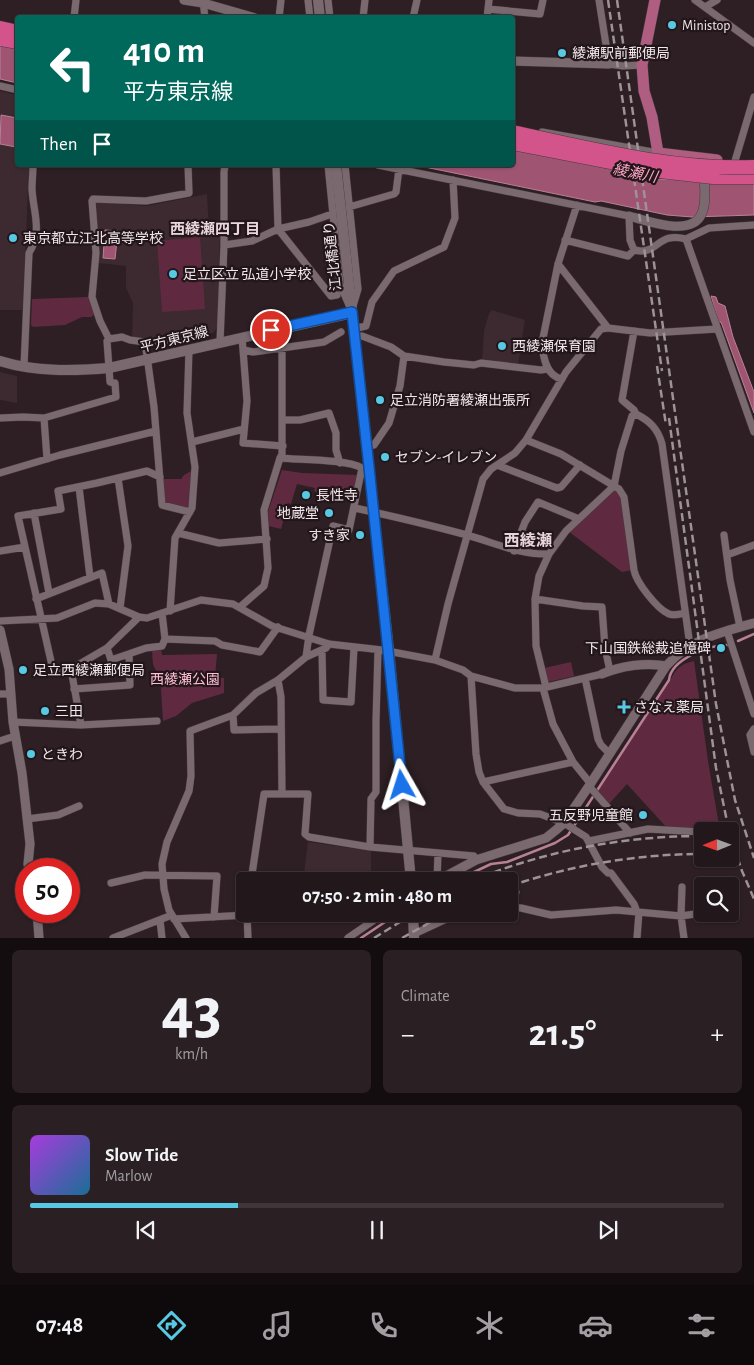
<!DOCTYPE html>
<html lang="en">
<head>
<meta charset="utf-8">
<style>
  :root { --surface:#22171b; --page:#2a2024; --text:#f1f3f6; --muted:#a29fa3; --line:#3f363a; --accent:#57c9e3 }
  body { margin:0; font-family:"Alegreya Sans","Noto Sans JP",sans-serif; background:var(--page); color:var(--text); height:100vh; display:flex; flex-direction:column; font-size:19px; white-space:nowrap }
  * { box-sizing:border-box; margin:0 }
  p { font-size:16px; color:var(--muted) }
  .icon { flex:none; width:28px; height:28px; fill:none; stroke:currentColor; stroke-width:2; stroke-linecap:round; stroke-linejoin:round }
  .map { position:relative; height:938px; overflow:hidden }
  .side { display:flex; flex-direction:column; gap:12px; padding:12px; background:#130d0f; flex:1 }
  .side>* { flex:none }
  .guide { position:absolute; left:15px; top:15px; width:500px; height:152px; border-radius:5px; box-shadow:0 1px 4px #0004,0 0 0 1px var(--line); background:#00695c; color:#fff; overflow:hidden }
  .needle { width:32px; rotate:269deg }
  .buttons { position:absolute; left:694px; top:822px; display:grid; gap:10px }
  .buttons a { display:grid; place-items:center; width:45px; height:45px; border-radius:5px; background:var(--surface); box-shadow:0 1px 4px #0004,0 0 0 1px var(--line); font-size:25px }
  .speed { position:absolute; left:15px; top:858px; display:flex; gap:10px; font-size:25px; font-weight:700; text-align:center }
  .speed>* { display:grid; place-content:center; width:65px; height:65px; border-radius:50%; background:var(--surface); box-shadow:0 1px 4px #0004,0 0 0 1px var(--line); line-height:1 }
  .speed .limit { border:8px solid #d22; background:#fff; color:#111 }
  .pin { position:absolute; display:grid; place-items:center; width:42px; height:42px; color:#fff; margin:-21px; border:2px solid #fff; border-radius:50%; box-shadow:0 1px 5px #0007 }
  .me { position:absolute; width:55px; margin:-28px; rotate:354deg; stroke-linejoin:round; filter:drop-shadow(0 0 4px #0008) }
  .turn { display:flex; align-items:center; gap:18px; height:105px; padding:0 25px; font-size:22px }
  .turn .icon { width:65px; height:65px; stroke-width:2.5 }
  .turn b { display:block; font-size:35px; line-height:42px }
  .then { display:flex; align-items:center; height:48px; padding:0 25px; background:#0003; gap:10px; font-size:19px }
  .big { font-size:38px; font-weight:600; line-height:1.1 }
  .side .card { flex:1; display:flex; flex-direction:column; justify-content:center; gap:8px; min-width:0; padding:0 18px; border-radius:8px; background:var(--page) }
  .side .dial { align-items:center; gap:0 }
  .dial b { font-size:65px; line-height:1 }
  .song { display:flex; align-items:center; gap:15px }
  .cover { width:60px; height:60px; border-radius:8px; background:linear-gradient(135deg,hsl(280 70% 55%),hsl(200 70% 35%)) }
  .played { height:5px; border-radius:2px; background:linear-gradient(90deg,var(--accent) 30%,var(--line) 30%) }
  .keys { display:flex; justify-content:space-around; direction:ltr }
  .heat { display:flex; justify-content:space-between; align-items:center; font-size:28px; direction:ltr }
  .side .tiles { flex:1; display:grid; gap:12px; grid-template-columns:1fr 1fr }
  .card:last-child { grid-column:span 2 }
  .trip { position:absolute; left:236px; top:872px; width:282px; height:50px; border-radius:5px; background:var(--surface); box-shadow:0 1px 4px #0004,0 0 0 1px var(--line); font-weight:600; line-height:50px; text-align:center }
  .dock { display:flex; height:80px; justify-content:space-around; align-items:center; background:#0e090b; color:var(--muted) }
  .dock .icon { width:35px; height:35px }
  .dock .active { color:var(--accent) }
  .dock b { font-size:22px; color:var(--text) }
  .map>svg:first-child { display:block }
  .built { fill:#3d2930 }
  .green { fill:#5f2a40 }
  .water { fill:#9f5572; stroke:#b88196 }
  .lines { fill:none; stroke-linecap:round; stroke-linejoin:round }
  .stream { stroke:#b88196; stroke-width:2.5 }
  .minor-casing { stroke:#453a3e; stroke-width:8 }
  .tertiary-casing { stroke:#453a3e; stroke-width:10 }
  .secondary-casing { stroke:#453a3e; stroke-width:11 }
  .primary-casing { stroke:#453a3e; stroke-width:12 }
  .motorway-casing { stroke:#453a3e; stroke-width:15 }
  .minor { stroke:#7a6a6f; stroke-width:7 }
  .tertiary { stroke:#7a6a6f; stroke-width:9 }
  .secondary { stroke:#7a6a6f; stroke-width:10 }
  .primary { stroke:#af5d80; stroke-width:11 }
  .motorway { stroke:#d3548b; stroke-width:14 }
  .rail { stroke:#9d9296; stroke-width:2.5; stroke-dasharray:8 4; stroke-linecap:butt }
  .motorway-bridge-casing { stroke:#453a3e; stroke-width:15; stroke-linecap:butt }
  .motorway-bridge { stroke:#d3548b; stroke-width:14 }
  .route-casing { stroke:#114b97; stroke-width:12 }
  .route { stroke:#1a73e8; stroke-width:9 }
  .poi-dot { fill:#57c9e3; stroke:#23161a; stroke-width:2 }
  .labels { text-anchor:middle; stroke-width:4.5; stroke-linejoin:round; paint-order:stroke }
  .poi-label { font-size:14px; fill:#f1e8eb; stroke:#23161a; text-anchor:start }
  .street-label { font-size:14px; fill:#f1e8eb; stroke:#23161a }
  .park-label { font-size:14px; fill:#ffbed4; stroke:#23161a }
  .water-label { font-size:15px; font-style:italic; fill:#f9a5c4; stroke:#23161a }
  .neighbourhood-label { font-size:15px; font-weight:bold; fill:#e9d6dc; stroke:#23161a }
  .quarter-label { font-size:16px; font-weight:bold; fill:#e9d6dc; stroke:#23161a }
</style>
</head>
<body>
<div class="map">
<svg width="754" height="938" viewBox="0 0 754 938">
  <rect width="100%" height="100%" fill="#2d1f24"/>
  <path class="built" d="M0 91 17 95 18 165H29L23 310H0Z
    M207 194 209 231H220L218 327 213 333 189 336 148 339 132 338 133 303 126 288V266L98 263 100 231 97 230 96 204 100 202 147 206Z
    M492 310 525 320 518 366 482 362 484 331 489 313Z
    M0 372 17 376V403L0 400Z
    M308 842 371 851V881H303Z"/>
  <path class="green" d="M200 237 205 309 162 312 157 241Z
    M88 297 94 315 91 317H82L65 325 33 327 31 325 32 299Z
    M193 470 189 511 162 505V479H181L184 475Z
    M282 470 302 473 357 475 353 500 316 494 317 492 314 491 315 488 297 484 291 504 288 503 281 529 269 526 268 512Z
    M616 489 623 498 632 570 622 572 568 531Z
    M161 648 162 655 217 654 215 677 224 678V693L192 703 176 716 163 721 160 673C151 669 153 658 152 649Z
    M694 661 708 761 720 831 668 829 627 784 608 805 596 792 670 681C676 668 681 664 694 661Z
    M571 662 574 676 548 682 544 668Z"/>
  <path class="water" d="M0 44 17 47V83L0 79Z
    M1 115 17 118 16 147 0 144Z
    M513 148 606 167 623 173 655 179 754 181V215L692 217 667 215 601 201 595 202 415 165H512Z
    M105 230 118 231 115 259 103 258Z
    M711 296 716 297 718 303 725 306 733 337 754 392V413L721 322 719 323Z"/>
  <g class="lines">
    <path class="stream" d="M738 641 754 634
      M455 881 491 864 507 862 555 843 568 835 669 680C671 659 709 645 728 645
      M361 938 397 914"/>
    <defs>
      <path id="minor" d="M203 0 205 18
        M308 0 310 18
        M328 0 330 18
        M599 0 609 64 623 66 642 65
        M695 0 754 43
        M705 7 717 0
        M488 9 540 14 543 0
        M74 18 76 0
        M279 18 281 0
        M363 18 365 0
        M413 18 417 0
        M487 18 489 0
        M0 86 18 90
        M542 132 658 153
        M735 161 754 97
        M276 165 278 229 331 296 337 295
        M328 165 340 284 349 305
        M345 165 358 289 353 306
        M378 165 629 216 630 240 634 250C659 256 656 231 686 239L754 432
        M349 207 394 194 396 192 399 169
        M686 239 709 228 754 225
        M565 240 628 256 634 250
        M224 245 252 241 278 229 309 222 332 214
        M558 264 608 328
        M353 329 366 326 372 302 394 271 444 247 455 218 453 180
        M634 331 622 400 634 410 636 414
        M362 336 391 347 404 356 444 362 474 365 481 363 541 370 547 369
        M242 337 247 401 243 443 283 446
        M109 339 100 321 92 297 96 253 92 201 93 199 146 201 189 193 188 165
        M145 342 154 407 162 505 190 512
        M220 342 224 245V172L225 165
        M244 350 253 352 324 342 341 332
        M24 366 29 253C43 230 33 212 32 189 32 181 33 173 33 165
        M562 379C546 376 543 357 542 343L558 264 577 205
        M0 418 23 417 44 418 116 397 115 383 110 382 107 341 109 339 122 337 130 340 145 342 178 339 188 335
        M44 418 47 459
        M283 420H300L329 413 336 433V450L340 463
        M526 440 561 454 619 489 624 497 634 570C636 582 657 609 669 614 674 616 680 614 685 613
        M192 442 244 429
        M367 446 374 445 389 423 400 386 404 356
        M280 458C299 460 347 459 362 468H367
        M497 465 557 488 561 487 580 465
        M0 473 60 455 156 431
        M118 478 128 546 120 608
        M79 487 90 577
        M355 508C392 516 430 525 467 535 495 543 520 555 549 554
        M34 513 49 593
        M178 533 219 543 267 539
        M724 535 730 580 740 627
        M0 551 25 547
        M514 551 525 522 538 502 579 519
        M727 555 754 545
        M36 599 102 573 109 604
        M535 599 583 606 602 607 605 648 610 671
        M240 607 264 586 268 568 264 510 280 458 282 454V348
        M170 611 175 538 192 508 195 467 187 413 189 350
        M0 621 57 618 95 603 109 604 139 617 147 618 201 600 233 604 272 626 329 644 382 650 435 660 463 670 471 676 515 688H543L602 674
        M727 631 754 714
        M165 639 215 641 222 645 260 652 278 627
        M107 648 111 660 146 648 162 646 165 639 162 613
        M322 650 323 700 351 702 354 648
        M306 657 309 635 333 526 349 530 362 468
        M435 660 448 604 483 479 491 469 515 453 526 440 566 372 601 329 608 328 650 333 717 329
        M71 669 107 648 139 617
        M471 676 476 754 479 772 483 782 504 809 518 813 540 814 564 823 586 837 602 867 608 873H611L634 904 637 912
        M585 678 598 739 601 745 610 754
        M278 680 281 697 282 794
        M546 687 536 646 535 599 539 576 549 554 566 531 614 486 621 451 632 416 636 414C650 421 658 429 662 444L690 646
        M543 688 553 724 573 762 590 783
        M74 689 130 685 129 654
        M0 694H10
        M233 715 234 730 281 729
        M13 722 81 725 157 721
        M81 725 71 669 53 670 18 516 61 509 58 491 97 483 147 471 160 477
        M754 729 750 735 754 752
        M0 741 15 736
        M483 782 573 762
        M589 786 630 833
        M27 819 58 815 79 806
        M589 841 648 829 702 832
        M370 847 371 799 376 792V721L378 650
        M251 881 264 794H308L305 834 309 837 370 847 474 856 476 860
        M437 881 438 853
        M111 883 145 875 217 876 214 917
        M682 887 681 916 684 938
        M510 894 516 892
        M730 896 732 894
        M510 907 521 908 551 915 616 910 681 916 702 913
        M247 914 248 938
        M174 919 247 915
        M160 920 162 938
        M414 934 457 914
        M113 938 172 915
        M186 938 169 910 164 889 162 864 167 842 189 791 191 776 190 731 233 715 256 693 278 680 306 657 326 648 329 644
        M348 938 383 914
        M637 938 639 912"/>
      <path id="tertiary" d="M184 0 203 3 255 18
        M512 61 609 64
        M629 216C648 221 692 238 702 213 707 201 704 185 704 173
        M0 630 9 669 13 722 22 773 30 844 28 864 29 869
        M602 674C620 666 646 662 666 666
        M437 881 476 860 546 838 556 830 564 823 589 786 666 666C692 638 719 633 754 623
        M37 911 39 938"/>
      <path id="secondary" d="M318 0 320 18
        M336 165 389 651 411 881
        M0 361C35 372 73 371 109 368L352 313
        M413 914 414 938"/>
      <path id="primary" d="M655 0 642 65 644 91 652 117 658 153 717 160"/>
      <path id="motorway" d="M0 28 18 32
        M0 39 18 42
        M713 177H754"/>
    </defs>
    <use href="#minor" class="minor-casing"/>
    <use href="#tertiary" class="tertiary-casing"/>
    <use href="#secondary" class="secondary-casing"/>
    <use href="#primary" class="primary-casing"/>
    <use href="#motorway" class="motorway-casing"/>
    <use href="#minor" class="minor"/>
    <use href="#tertiary" class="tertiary"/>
    <use href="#secondary" class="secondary"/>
    <use href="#primary" class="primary"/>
    <use href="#motorway" class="motorway"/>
    <path class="rail" d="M608 0 662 371
      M617 0 716 704 735 800 754 858
      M657 366 666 425
      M669 418 716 768 729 831
      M730 835 742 871 754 899
      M471 881C544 851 623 836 702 836
      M510 886C572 865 637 854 702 854
      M374 938 413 914
      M402 938 445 914"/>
    <defs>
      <path id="motorway-bridge" d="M512 132C592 149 672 170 754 167
        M512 143 651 170 713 177"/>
    </defs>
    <use href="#motorway-bridge" class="motorway-bridge-casing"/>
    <use href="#motorway-bridge" class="motorway-bridge"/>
  </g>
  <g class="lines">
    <defs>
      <path id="route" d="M271 330 352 312 369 467 402 785"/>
    </defs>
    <use href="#route" class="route-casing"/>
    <use href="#route" class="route"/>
  </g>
  <g class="poi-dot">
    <circle cx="672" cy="25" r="5"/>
    <circle cx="562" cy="53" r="5"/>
    <circle cx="13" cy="238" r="5"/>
    <circle cx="173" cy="274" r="5"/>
    <circle cx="502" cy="346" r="5"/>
    <circle cx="380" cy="400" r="5"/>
    <circle cx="385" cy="457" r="5"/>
    <circle cx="306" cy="495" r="5"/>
    <circle cx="329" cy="513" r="5"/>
    <circle cx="360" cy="535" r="5"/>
    <circle cx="721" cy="648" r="5"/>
    <circle cx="23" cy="670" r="5"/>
    <path d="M621.5 699.5h5v5h5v5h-5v5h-5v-5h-5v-5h5z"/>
    <circle cx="45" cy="711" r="5"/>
    <circle cx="31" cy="754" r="5"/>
    <circle cx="643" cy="815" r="5"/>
  </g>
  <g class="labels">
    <g class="poi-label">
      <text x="682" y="30">Ministop</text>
      <text x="572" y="58">綾瀬駅前郵便局</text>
      <text x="23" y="243">東京都立江北高等学校</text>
      <text x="183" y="279">足立区立 弘道小学校</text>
      <text x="512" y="351">西綾瀬保育園</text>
      <text x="390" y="405">足立消防署綾瀬出張所</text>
      <text x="395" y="462">セブン-イレブン</text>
      <text x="316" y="500">長性寺</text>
      <text x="319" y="518" text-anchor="end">地蔵堂</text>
      <text x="350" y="540" text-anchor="end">すき家</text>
      <text x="711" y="653" text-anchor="end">下山国鉄総裁追憶碑</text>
      <text x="33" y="675">足立西綾瀬郵便局</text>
      <text x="634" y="712">さなえ薬局</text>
      <text x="55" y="716">三田</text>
      <text x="41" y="759">ときわ</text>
      <text x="633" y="820" text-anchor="end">五反野児童館</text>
    </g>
    <g class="street-label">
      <text transform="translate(332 256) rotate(-96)" y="5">江北橋通り</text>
      <text transform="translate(174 339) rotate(-14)" y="5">平方東京線</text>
    </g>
    <g class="park-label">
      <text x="185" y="684">西綾瀬公園</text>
    </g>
    <g class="water-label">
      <text transform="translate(635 173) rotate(11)" y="5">綾瀬川</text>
    </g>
    <g class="neighbourhood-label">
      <text x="215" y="234">西綾瀬四丁目</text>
    </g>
    <g class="quarter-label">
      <text x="528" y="546">西綾瀬</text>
    </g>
  </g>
</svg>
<div class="buttons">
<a><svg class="needle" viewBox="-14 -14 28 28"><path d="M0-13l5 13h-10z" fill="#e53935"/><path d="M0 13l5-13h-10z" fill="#a29fa3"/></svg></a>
<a><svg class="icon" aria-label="search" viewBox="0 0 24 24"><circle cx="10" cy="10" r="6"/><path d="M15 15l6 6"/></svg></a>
</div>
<div class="speed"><div class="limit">50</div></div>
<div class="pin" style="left:271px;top:330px;background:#d93025"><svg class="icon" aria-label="arrive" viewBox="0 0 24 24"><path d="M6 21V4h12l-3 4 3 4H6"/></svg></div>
<svg class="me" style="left:402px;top:785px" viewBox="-20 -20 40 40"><path d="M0-17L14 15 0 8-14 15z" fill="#1a73e8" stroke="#fff" stroke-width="4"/></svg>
<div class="trip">07:50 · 2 min · 480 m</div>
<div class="guide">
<div class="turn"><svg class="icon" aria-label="left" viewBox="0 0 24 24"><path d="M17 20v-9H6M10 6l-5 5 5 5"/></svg><div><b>410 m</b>平方東京線</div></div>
<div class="then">Then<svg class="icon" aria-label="arrive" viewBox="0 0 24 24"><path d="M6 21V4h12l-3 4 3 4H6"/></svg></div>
</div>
</div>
<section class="side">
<div class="tiles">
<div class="card dial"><b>43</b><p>km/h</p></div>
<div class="card"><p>Climate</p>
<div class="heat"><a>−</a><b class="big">21.5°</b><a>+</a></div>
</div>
<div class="card">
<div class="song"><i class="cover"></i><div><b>Slow Tide</b><p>Marlow</p></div></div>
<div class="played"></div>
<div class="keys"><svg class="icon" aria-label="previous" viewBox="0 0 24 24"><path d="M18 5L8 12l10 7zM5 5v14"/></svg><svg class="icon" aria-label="pause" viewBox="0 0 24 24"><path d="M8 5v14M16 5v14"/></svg><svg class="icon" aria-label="next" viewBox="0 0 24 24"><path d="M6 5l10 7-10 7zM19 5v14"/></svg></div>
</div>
</div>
</section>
<nav class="dock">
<b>07:48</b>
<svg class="icon active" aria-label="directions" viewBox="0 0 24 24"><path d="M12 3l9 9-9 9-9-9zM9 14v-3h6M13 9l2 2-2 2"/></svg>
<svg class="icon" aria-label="music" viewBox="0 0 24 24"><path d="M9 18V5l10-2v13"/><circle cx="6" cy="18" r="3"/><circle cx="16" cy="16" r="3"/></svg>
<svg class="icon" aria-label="phone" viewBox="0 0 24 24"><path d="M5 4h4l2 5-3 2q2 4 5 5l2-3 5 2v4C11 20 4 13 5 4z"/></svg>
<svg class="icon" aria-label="climate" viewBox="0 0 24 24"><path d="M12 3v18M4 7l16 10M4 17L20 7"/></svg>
<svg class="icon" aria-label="car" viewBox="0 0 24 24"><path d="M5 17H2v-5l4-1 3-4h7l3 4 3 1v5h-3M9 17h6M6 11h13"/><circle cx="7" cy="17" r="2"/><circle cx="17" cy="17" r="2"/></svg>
<svg class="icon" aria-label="filters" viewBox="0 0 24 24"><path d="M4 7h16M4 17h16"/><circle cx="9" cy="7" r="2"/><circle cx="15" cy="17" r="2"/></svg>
</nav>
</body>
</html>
